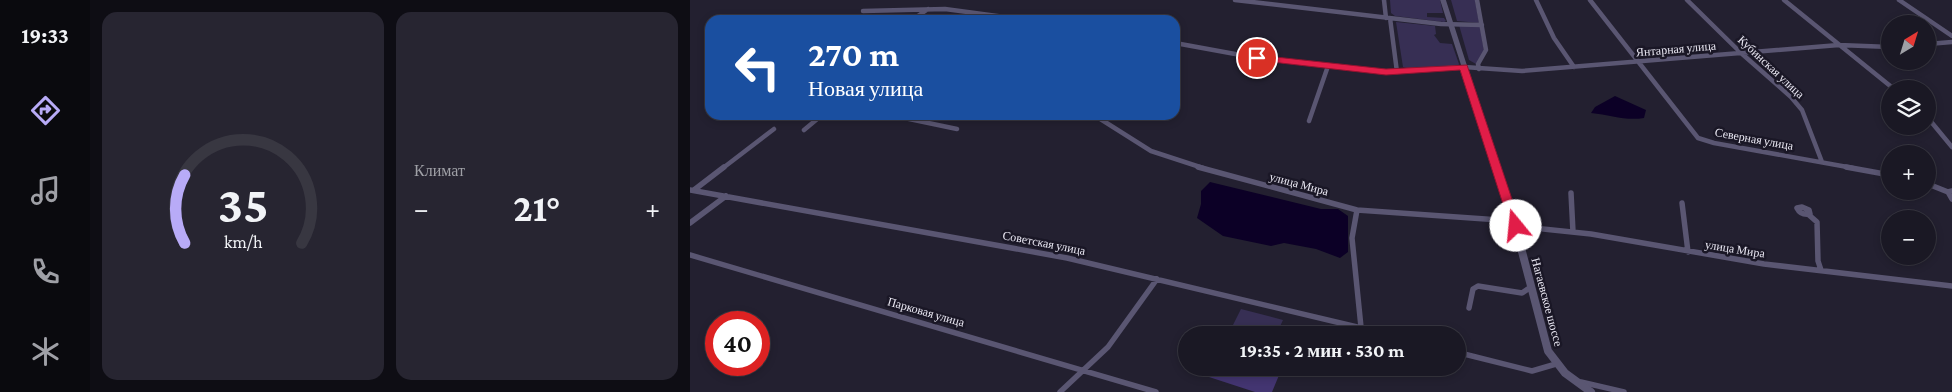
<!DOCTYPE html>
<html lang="ru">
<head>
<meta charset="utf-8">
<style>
  :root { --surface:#1a1824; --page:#272531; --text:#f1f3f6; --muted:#9fa0a6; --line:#383741; --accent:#b8abf7 }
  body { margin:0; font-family:"Crimson Pro",serif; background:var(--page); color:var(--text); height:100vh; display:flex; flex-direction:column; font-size:19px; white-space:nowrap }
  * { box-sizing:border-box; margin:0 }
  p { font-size:16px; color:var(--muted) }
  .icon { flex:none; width:28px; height:28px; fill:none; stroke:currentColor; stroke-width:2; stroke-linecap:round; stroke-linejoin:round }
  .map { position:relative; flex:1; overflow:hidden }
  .panel { display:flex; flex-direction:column; gap:12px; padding:12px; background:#0e0d14; width:600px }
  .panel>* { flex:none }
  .guide { position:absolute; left:15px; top:15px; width:475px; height:105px; border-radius:15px; box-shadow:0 2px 8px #0003,0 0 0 1px var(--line); background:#1a4fa0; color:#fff; overflow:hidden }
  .needle { width:32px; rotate:38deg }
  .buttons { position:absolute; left:1191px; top:15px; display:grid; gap:10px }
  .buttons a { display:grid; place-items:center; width:55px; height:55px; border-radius:50%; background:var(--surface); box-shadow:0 2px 8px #0003,0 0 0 1px var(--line); font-size:25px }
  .speed { position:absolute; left:15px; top:311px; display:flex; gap:10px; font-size:25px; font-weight:700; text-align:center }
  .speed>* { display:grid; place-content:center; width:65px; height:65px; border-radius:50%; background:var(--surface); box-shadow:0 2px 8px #0003,0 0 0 1px var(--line); line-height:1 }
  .speed .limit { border:8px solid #d22; background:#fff; color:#111 }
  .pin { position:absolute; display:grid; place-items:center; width:42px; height:42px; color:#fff; margin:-21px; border:2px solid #fff; border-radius:50%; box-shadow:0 1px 5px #0007 }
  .me { position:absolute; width:55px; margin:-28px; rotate:343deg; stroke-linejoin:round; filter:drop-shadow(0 0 4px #0008) }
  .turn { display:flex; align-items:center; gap:18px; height:105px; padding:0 20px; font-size:22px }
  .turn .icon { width:65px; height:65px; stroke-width:2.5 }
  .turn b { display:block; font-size:35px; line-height:42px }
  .big { font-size:38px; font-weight:700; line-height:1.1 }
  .panel .card { flex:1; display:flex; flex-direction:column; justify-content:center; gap:8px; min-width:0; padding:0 18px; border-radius:15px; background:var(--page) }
  .panel .dial { align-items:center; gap:0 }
  .dial svg { height:130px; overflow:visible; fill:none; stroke:var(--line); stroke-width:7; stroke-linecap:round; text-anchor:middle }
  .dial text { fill:var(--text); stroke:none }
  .heat { display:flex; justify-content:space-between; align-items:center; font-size:28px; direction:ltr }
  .panel .tiles { flex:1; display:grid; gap:12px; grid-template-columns:repeat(2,1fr) }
  .trip { position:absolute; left:488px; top:326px; width:288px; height:50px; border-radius:25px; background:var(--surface); box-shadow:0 2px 8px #0003,0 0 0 1px var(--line); font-weight:700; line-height:50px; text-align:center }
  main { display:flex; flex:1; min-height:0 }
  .menu { display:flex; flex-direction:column; width:90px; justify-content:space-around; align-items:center; background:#0a0a0e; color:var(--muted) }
  .menu .icon { width:35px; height:35px }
  .menu .active { color:var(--accent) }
  .menu b { font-size:22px; color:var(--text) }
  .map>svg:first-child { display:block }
  .green { fill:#372f54 }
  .water { fill:#0c0026 }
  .building { fill:#433571 }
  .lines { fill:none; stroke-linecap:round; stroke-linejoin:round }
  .minor-far1 { stroke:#5a5672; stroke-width:4.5 }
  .minor { stroke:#5a5672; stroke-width:5.5 }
  .tertiary-far1 { stroke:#5a5672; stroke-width:5.5 }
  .tertiary { stroke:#5a5672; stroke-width:8 }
  .route { fill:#e11d48; stroke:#92132f }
  .labels { text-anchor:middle; stroke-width:5; stroke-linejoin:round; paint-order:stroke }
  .street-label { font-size:12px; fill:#e9e7f2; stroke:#1a1726 }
</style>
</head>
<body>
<main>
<nav class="menu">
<b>19:33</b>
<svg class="icon active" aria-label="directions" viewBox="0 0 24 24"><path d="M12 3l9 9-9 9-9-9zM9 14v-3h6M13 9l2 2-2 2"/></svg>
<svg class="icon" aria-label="music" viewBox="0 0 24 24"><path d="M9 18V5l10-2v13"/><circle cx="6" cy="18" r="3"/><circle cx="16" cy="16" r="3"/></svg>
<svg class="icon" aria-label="phone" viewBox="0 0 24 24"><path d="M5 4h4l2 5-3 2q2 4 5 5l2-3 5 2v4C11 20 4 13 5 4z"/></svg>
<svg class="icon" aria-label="climate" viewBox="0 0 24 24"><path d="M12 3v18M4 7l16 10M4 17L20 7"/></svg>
</nav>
<section class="panel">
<div class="tiles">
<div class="card dial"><svg viewBox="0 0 100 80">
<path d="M14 69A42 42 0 1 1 86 69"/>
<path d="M14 69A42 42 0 0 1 14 27" stroke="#b8abf7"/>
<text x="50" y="56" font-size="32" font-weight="700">35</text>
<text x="50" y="72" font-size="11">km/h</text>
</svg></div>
<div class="card"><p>Климат</p>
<div class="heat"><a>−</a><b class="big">21°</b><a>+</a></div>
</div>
</div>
</section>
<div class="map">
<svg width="1262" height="392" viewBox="0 0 1262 392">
  <rect width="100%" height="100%" fill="#232030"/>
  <path class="green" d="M700 0H750L753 13H737V17L754 18 756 21 754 22 705 16 701 13Z
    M761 0H785L789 23 767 21Z
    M706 22 745 26 746 34 744 35 750 43 762 44 769 64 768 66 720 69 713 67Z
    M769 25 790 26 794 51 786 64 779 60Z
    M551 309 593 320 586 335H570L542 327Z"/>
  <path class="water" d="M925 96 956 110 954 118C936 121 920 115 901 113L905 107Z
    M520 182 631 209H648L658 216V252L650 258 626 249 594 243 581 246 533 236 507 218 511 204V191Z"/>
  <path class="building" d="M524 368H562L575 372 577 368H592L582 392H565L519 377Z"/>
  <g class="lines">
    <path class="minor-far1" d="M545 0 751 24 792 25
      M694 0 696 18
      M787 0 796 50 788 64 789 69
      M846 0 864 38 884 67
      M900 0 1008 138 1024 143 1163 168
      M997 0 1051 53 1101 97 1112 110 1132 162
      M1094 0 1204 89
      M1209 0 1262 36
      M173 11 255 9 338 20
      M700 18 707 72
      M222 20 238 9
      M485 43 567 58 697 72 774 67 832 71 1149 45 1200 47
      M1238 44 1262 42
      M200 115 267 129
      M404 115 461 151 513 168
      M1238 118 1262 147
      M619 121 638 66
      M114 130 132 115
      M33 168 84 129"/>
    <path class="minor" d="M508 167 667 210 824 221
      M1156 167 1200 175
      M1238 184 1258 192
      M0 190 377 258 701 335
      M4 190 34 167
      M1262 191 1258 192 1262 199
      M881 193 883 232
      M992 203 998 252
      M1112 207 1119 210 1120 214C1114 215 1110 214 1107 208Z
      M667 210 662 238 671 327
      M1119 215 1127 222 1128 261 1131 270
      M0 223 36 196
      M825 226 901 234 1074 264 1262 286
      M0 255 466 392
      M779 308 783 289 788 286 832 293 841 287
      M766 352 842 371 866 364
      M891 382 934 392
      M370 392 418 347 467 279"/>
    <path class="tertiary-far1" d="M753 0 807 168"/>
    <path class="tertiary" d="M807 167 824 221 858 351 875 373 901 392"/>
  </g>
  <path class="route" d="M567 55 696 69 777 65 831 226 830 229H821L820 226 770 70 696 75 564 60V56Z"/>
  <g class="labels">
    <g class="street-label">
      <text transform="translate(986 49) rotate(-5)" y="4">Янтарная улица</text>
      <text transform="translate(1081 67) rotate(43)" y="4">Кубинская улица</text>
      <text transform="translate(1064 139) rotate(10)" y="4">Северная улица</text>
      <text transform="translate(609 184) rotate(15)" y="4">улица Мира</text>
      <text transform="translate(354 243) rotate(11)" y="4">Советская улица</text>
      <text transform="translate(1045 249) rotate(9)" y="4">улица Мира</text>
      <text transform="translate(857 302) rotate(75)" y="4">Нагаевское шоссе</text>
      <text transform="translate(236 312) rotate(16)" y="4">Парковая улица</text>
    </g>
  </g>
</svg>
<div class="buttons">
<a><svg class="needle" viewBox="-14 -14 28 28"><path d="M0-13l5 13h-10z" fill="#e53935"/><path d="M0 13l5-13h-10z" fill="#9fa0a6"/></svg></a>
<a><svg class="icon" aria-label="layers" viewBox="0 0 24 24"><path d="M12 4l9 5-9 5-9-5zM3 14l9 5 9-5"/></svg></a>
<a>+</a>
<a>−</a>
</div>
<div class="speed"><div class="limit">40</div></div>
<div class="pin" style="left:567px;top:58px;background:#d93025"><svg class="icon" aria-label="arrive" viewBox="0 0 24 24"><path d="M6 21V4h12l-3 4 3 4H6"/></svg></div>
<svg class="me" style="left:826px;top:226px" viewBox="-20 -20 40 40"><circle r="19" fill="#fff"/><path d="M0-13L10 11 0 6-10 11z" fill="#e11d48"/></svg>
<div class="trip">19:35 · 2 мин · 530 m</div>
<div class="guide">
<div class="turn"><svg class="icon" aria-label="left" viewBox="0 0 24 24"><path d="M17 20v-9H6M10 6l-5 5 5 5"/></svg><div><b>270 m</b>Новая улица</div></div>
</div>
</div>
</main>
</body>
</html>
